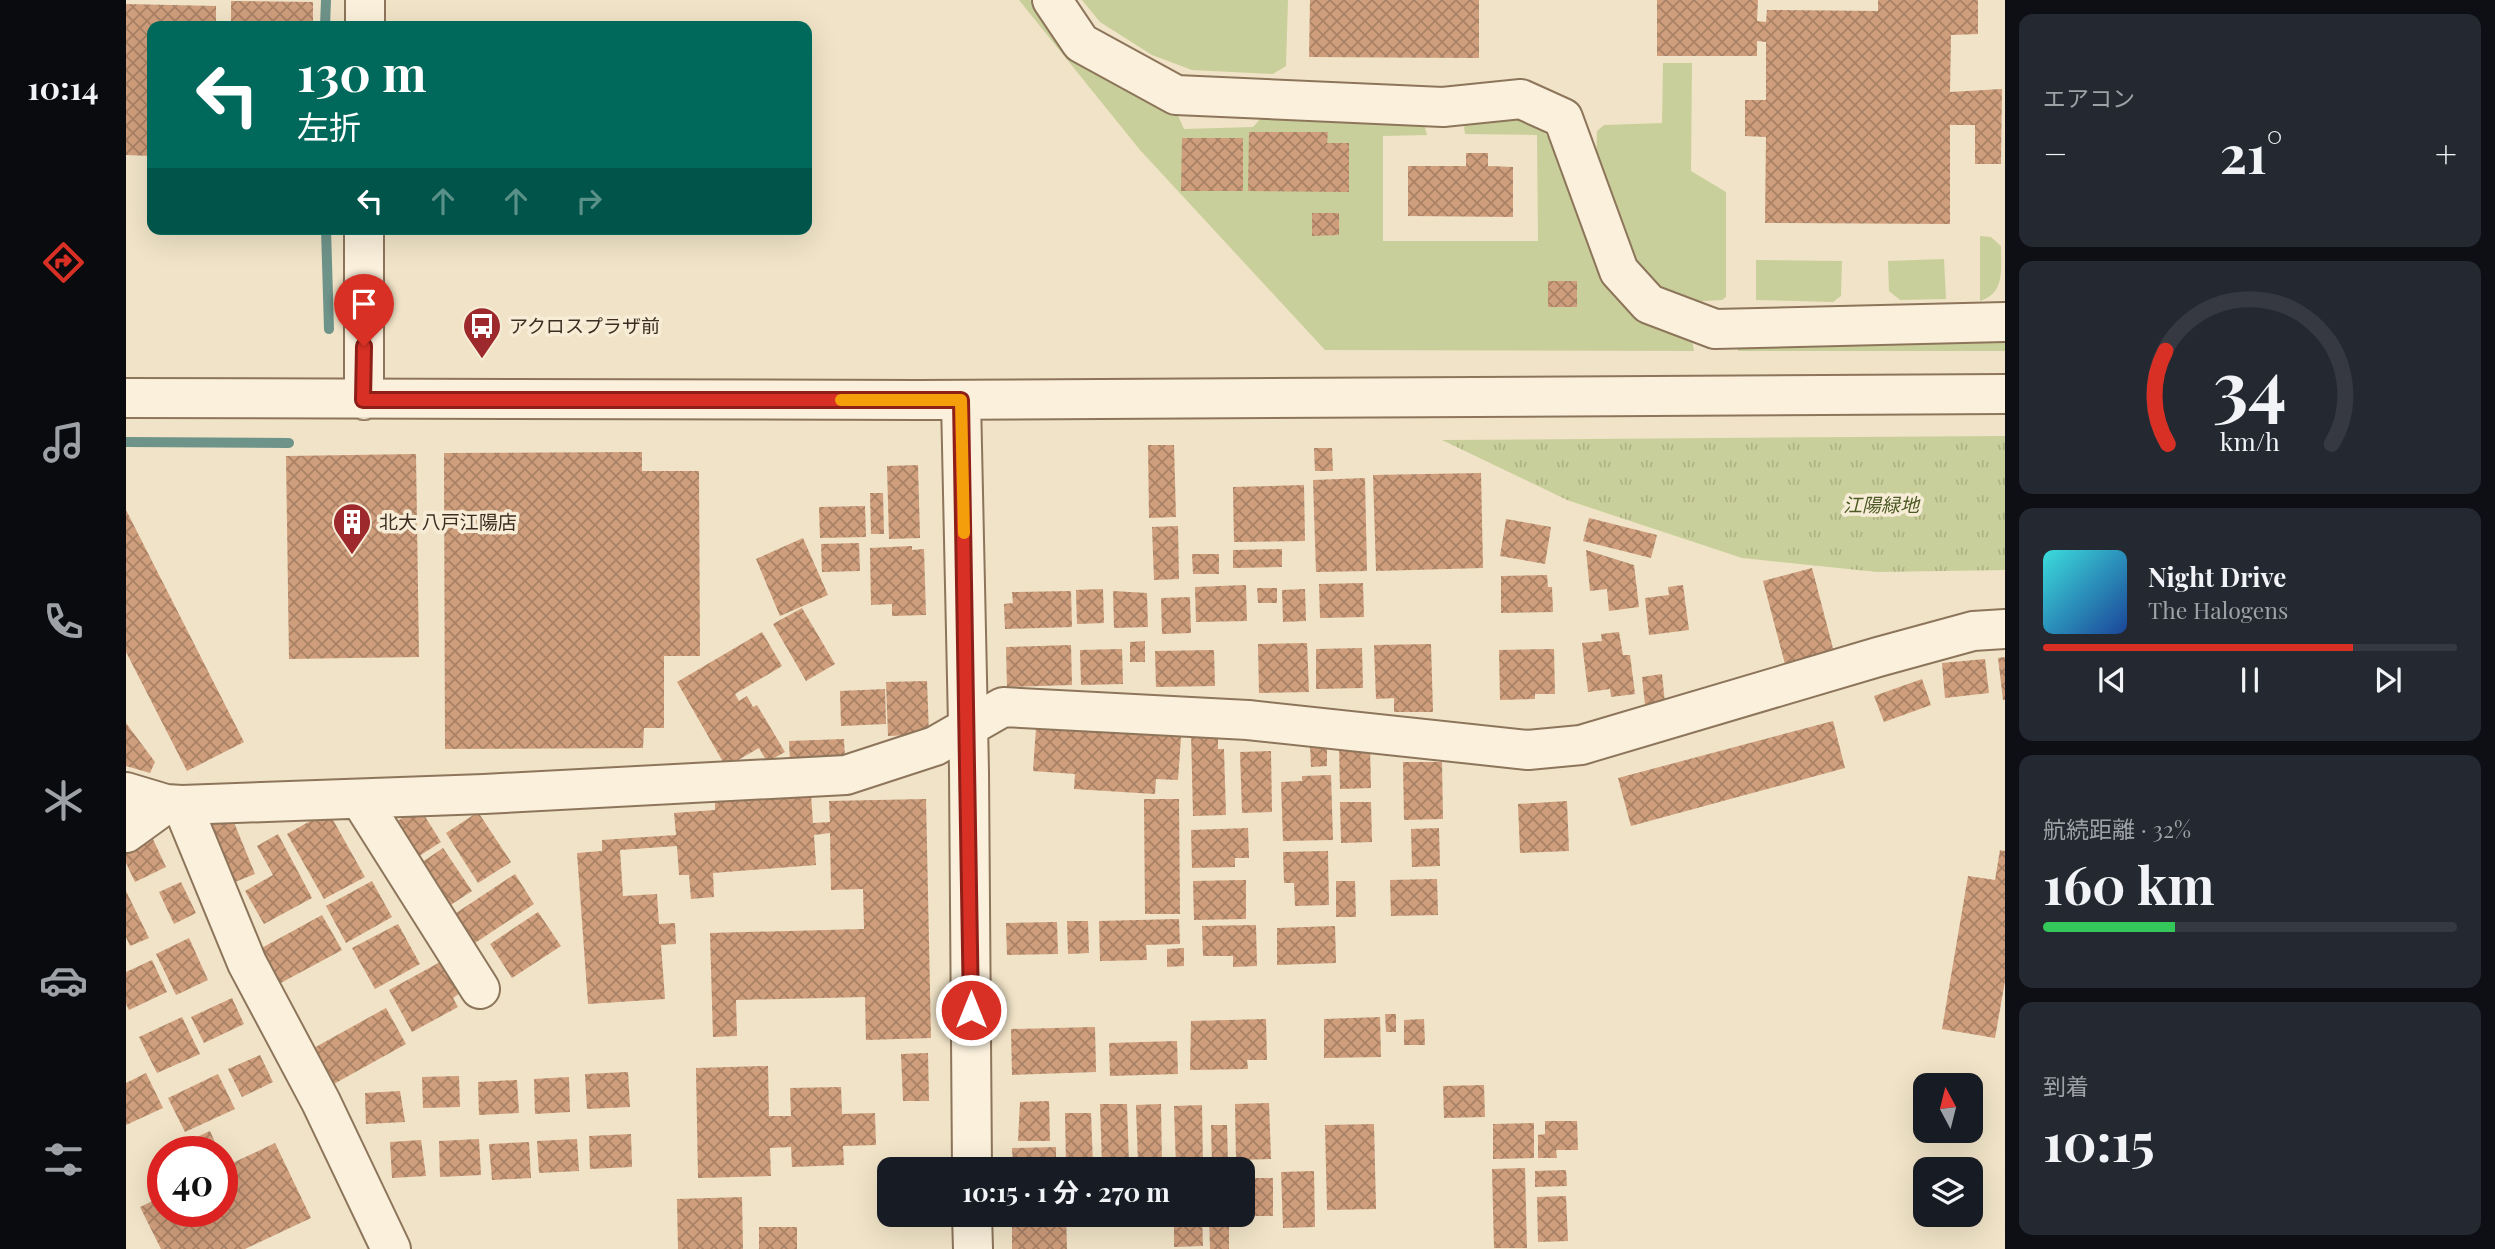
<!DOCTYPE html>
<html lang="ja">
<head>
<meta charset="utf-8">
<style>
  :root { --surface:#171b24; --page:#242831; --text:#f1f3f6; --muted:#9ea1a6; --line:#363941; --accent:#d93025 }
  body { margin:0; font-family:"Playfair Display","Noto Sans JP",serif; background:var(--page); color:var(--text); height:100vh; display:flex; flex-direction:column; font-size:26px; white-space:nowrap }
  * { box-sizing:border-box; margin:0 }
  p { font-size:23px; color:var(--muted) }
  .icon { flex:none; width:38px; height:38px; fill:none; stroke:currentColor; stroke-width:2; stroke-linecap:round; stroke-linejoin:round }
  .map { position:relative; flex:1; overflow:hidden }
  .details { display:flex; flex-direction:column; gap:14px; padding:14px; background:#0d0f14; width:490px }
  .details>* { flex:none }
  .banner { position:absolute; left:21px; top:21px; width:665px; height:214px; border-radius:14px; box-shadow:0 7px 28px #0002; background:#00695c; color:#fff; overflow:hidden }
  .needle { width:46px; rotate:353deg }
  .fabs { position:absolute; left:1787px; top:1073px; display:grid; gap:14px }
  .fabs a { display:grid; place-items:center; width:70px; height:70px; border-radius:14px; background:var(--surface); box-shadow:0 7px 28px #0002; font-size:35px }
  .speed { position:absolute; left:21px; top:1136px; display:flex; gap:14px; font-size:35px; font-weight:700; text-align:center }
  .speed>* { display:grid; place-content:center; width:91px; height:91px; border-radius:50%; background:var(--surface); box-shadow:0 7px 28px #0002; line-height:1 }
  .speed .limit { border:10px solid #d22; background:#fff; color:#111 }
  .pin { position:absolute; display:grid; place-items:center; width:60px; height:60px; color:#fff; margin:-72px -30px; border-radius:50% 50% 50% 0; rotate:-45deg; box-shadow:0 0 7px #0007 }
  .pin .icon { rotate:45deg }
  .me { position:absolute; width:77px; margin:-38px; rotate:0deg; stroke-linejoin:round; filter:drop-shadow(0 0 5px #0008) }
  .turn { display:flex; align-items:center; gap:24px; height:147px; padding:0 35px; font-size:32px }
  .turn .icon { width:91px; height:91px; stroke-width:2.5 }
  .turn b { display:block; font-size:49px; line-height:60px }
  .lanes { display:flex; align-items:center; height:66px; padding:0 35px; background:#0003; justify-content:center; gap:35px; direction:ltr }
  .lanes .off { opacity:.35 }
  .big { font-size:52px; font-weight:700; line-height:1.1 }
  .details .tile { flex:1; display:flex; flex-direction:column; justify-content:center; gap:10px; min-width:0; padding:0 24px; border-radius:14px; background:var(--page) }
  .details .dial { align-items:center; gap:0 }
  .dial svg { height:182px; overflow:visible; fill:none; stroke:var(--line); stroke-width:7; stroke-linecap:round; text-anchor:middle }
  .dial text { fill:var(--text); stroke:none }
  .song { display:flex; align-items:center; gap:21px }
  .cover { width:84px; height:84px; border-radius:10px; background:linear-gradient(135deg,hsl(180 70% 55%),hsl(220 70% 35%)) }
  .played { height:7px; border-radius:4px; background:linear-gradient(90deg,var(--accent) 75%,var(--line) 75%) }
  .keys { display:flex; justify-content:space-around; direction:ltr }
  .heat { display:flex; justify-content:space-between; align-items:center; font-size:38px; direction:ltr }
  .charge { height:10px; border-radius:5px; background:linear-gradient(90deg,#34c759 32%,var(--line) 0) }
  .trip { position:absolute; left:751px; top:1157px; width:378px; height:70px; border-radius:14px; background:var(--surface); box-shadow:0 7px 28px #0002; font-weight:700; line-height:70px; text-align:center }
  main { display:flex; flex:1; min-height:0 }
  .dock { display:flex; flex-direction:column; width:126px; justify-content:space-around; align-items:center; background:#090b0e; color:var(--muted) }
  .dock .icon { width:49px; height:49px }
  .dock .on { color:var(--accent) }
  .dock b { font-size:32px; color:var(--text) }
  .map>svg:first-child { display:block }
  .grass { fill:#c9cf9a }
  .park { fill:url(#park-tufts) }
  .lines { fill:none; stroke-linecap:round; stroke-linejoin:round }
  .stream { stroke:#6e9389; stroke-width:10 }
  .building { fill:url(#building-cross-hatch) }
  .minor-casing { stroke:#8d755b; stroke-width:42 }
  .minor { stroke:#faf0db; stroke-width:38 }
  .route-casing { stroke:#8d1f18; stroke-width:18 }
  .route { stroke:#d93025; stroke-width:12 }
  .slow { stroke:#f59e0b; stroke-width:12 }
  .labels { text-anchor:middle; stroke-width:7; stroke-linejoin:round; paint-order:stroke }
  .poi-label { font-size:19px; fill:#3d2d20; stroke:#f7edd7; text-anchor:start }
  .park-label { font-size:19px; font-style:italic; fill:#4d5a25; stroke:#f7edd7 }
</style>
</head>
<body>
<main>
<nav class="dock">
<b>10:14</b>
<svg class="icon on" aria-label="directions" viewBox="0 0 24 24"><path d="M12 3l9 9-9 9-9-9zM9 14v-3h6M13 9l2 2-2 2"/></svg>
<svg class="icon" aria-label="music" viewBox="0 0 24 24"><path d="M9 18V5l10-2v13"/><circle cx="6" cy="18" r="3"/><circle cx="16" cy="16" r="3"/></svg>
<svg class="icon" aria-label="phone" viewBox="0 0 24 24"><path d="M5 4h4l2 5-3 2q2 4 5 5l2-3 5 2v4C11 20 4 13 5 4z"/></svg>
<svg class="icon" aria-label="climate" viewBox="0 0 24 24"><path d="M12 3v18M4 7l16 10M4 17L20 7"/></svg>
<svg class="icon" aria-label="car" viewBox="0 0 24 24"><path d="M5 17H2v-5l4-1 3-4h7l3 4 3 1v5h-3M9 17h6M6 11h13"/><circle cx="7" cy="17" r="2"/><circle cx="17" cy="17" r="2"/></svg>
<svg class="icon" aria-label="filters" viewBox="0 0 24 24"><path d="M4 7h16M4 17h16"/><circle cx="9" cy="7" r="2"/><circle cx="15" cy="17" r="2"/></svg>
</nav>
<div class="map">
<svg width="1879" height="1249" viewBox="0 0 1879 1249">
  <defs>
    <pattern id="park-tufts" width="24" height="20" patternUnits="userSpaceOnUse" patternTransform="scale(1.75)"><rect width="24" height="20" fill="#c9cf9a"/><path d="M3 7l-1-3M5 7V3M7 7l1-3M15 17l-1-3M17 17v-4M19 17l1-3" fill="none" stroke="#aeb284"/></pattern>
    <pattern id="building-cross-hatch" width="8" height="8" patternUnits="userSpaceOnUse" patternTransform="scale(1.75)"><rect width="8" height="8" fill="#cf9e7c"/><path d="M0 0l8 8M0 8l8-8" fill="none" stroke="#a98165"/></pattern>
  </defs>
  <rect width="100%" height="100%" fill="#f0e3c7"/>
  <path class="grass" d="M893 0H904L969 74 1049 109 1058 129 1127 127 1138 115 1298 124 1301 135 1257 136V241H1412L1411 135 1339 134 1338 127 1352 114 1406 120 1426 141 1474 264 1499 307 1532 328 1565 335 1568 351 1199 350 1014 150Z
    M956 0H1162L1160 66 1147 74 1066 70 1026 55 974 22Z
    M1537 63H1566L1565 171 1600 192V297L1596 300 1560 302 1540 295 1513 268 1470 163 1471 131 1478 125 1536 123Z
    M1854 236 1865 237 1875 246C1875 271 1879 293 1854 301Z
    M1818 259 1820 299 1774 300 1763 291 1762 261Z
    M1630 260 1716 261 1715 296 1707 302 1630 300Z
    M1879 333V351H1612V339Z"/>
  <path class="park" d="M1879 436V570L1751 572 1616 558 1441 500 1316 440Z"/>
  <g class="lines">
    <path class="stream" d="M199 26 200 0
      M200 229 203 329
      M0 442 163 443"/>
  </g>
  <path class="building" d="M1184 0H1353V58L1183 57Z
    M1531 0H1632L1631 21 1640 22 1641 10 1752 11V0H1852V34L1825 35 1824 92 1876 89 1875 164H1849V125H1824V224L1639 223 1640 137 1619 136V100H1640V42L1631 41V56H1531Z
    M105 1 187 2V22L105 21Z
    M0 4 90 6V26H26V156L0 155Z
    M1123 132H1202L1201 143H1223V192L1122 191Z
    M1056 138H1117V191H1055Z
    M1340 153H1362V166L1387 167V217L1282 216V166H1340Z
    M1186 213H1213V235L1186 236Z
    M1422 281H1451V307H1422Z
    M1022 445H1048L1050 517 1023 518Z
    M1188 448H1206L1207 471H1189Z
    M516 452V471H573L574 656H538V728H518L517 748 319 749 318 453Z
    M290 454 293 657 163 659 160 456Z
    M792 465 794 538 763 539 761 466Z
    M1355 473 1357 568 1250 571 1247 475Z
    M1239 478 1241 571 1190 572 1187 480Z
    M1178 485 1179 541 1108 542 1107 487Z
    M744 493H757L758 534H745Z
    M739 506 740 537 694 538 693 507Z
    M0 510 118 742 61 771 0 652Z
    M1463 518 1531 535 1525 558 1457 541Z
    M1380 519 1425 527 1419 564 1374 556Z
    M1052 526 1053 579 1028 580 1026 527Z
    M677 538 702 595 654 616 630 559Z
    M733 543 734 571 696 572 695 544Z
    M786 546V550L798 549 800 615 766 616V604L745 605 744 548Z
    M1156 549V567L1107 568V550Z
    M1460 550 1508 565 1513 607 1483 611 1481 589 1464 591Z
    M1066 554H1093V574H1067Z
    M1686 568 1709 656 1660 668 1637 581Z
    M1421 575 1422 587H1426L1427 612 1375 613V576Z
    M1237 583 1238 617 1194 618 1193 584Z
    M1120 585 1121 621 1070 622 1069 587Z
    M1557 585 1563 630 1523 635 1519 598 1543 595 1542 587Z
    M1131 588H1151V603H1132Z
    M977 589 978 623 951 624 950 590Z
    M1179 589 1180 621 1157 622 1156 590Z
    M945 591 946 627 879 629 878 604 887 603 886 592Z
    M987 591 1021 593 1022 627 988 628Z
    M1064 597 1065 633 1036 634 1035 598Z
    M676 608 709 664 680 681 647 624Z
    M636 632 656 666 609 694 613 701 621 696 627 707 631 705 659 752 641 762 633 748 600 767 551 682Z
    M1493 632 1497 655H1504L1509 694 1485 697 1484 689 1462 692 1456 643 1476 641 1475 634Z
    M1019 641V662H1004V642Z
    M1181 643 1183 692 1133 693 1132 644Z
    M1305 644 1307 712H1268V698L1250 699 1248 645Z
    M945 645 946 685 881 687 880 647Z
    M1236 648 1237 688 1190 689V649Z
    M996 649 997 684 955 685 954 650Z
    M1428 649 1429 694H1409V699L1374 700 1373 650Z
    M1088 650 1089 686 1030 687 1029 651Z
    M1879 657V700H1877L1872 658Z
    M1859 659 1863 693 1819 698 1816 663Z
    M1536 674 1539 703 1519 705 1516 677Z
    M1796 679 1805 705 1758 722 1748 696Z
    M801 681 803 734 762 736 760 682Z
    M759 689 760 724 715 726 714 691Z
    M1707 721 1719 768 1505 826 1492 778Z
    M0 723 29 762 24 773 0 766Z
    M910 728 1055 737 1052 780 1030 779 1029 794 948 789 949 774 907 771Z
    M1092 731V749H1098L1100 815 1067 816 1065 732Z
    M718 739 719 760 664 762 663 741Z
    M1184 745H1201V766L1185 767Z
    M1213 747H1244L1245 788 1214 789Z
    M1145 751 1146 812 1116 813 1114 752Z
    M1277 762H1316L1317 819 1278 820Z
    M1205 775 1207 840 1157 841 1155 782 1176 781V776Z
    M685 794 687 823 704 822 703 801 800 799 805 1038 740 1040 739 997 610 1000 611 1036 587 1037 584 933 738 929 737 889 705 890 704 833 688 835 690 865 587 873 588 897 565 899 563 875H553L551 846 494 850 497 896 531 894 533 924 549 923 550 944 535 945 539 999 462 1004 451 853 476 851V840L550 835 548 813 589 810V800Z
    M1018 799H1053L1054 914H1019Z
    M1441 801 1443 851 1394 853 1392 804Z
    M1214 802H1245L1246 842 1215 843Z
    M293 807 315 842 287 860 264 826Z
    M202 811 239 877 198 899 161 834Z
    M352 812 385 862 352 883 320 833Z
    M105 815 129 874 104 884 81 825Z
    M1122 828 1123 858H1109V867L1066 868 1065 830Z
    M1313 828 1314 866 1286 867 1285 829Z
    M152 834 186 898 138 924 119 891 147 875 131 846Z
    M25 835 40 867 9 882 0 863V847Z
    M317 848 346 891 317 910 289 867Z
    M1874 850 1879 851V981L1869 1038 1816 1029 1842 876 1869 880Z
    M1202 851 1203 905 1169 906 1168 883H1158L1157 852Z
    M389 874 408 904 349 943 330 913Z
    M1311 879 1312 915 1265 916 1264 880Z
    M1120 880V919L1068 920 1067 881Z
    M246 881 266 917 220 943 200 906Z
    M1210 881H1229L1230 917H1210Z
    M55 882 70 913 48 924 33 892Z
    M0 891 23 938 4 946 0 937Z
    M412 912 435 946 386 978 364 944Z
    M196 915 216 950 151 985 132 950Z
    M1053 919 1054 944 1020 945 1021 960 974 961 973 921Z
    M941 921H962L963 953 942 954Z
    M931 922 932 954 881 955 880 923Z
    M272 924 294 964 249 989 226 948Z
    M1130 925 1131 966 1107 967V956H1077L1076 926Z
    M1209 926 1210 963 1151 965V928Z
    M63 938 82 980 50 995 30 954Z
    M1058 948V966L1041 967V949Z
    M26 960 41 992 3 1010 0 1004V972Z
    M316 961 334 993 327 998 332 1007 286 1032 263 990Z
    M106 998 118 1024 78 1043 65 1017Z
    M260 1008 280 1044 206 1085 186 1049Z
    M1259 1014H1270V1032H1260Z
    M56 1017 74 1054 31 1073 13 1037Z
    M1254 1017 1255 1057 1198 1058V1019Z
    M1140 1019 1141 1060H1121L1122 1069 1064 1070 1065 1021Z
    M1298 1019 1299 1045H1278V1020Z
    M969 1027 970 1072 886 1075 885 1029Z
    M1051 1041 1052 1074 984 1076 983 1043Z
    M802 1053 803 1101H777L775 1054Z
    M134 1055 147 1082 116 1097 102 1069Z
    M642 1066 643 1116H665L664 1088 715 1087 716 1114 749 1113 750 1145 717 1146 718 1165 666 1167 665 1147 644 1148 645 1176 572 1178 570 1068Z
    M502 1072 504 1107 461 1109 459 1074Z
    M20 1073 37 1108 0 1125V1083Z
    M92 1074 109 1109 59 1132 42 1098Z
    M333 1076 334 1107 297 1108 296 1077Z
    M443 1077 444 1112 409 1114 408 1079Z
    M391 1080 393 1113 353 1115 352 1082Z
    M1358 1085 1359 1117 1318 1118 1317 1086Z
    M274 1091 279 1122 240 1124 239 1093Z
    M923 1101 924 1141H892L894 1102Z
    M1143 1103 1145 1159 1110 1160 1109 1104Z
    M974 1104H1001L1003 1164 976 1165Z
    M1035 1104 1036 1163 1012 1164 1010 1105Z
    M1076 1105 1077 1166 1050 1167 1048 1106Z
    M939 1113H965L967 1165H940Z
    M1419 1121H1451L1452 1150H1430L1431 1158H1412V1135L1419 1134Z
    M1408 1123V1158L1367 1159V1124Z
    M1248 1124 1250 1209 1201 1210 1199 1125Z
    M1085 1125H1101L1102 1163 1086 1164Z
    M84 1131 92 1149 62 1152 58 1143Z
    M505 1134 506 1167 464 1169 463 1136Z
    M353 1139 355 1175 314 1177 313 1141Z
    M451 1139 453 1171 413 1173 411 1141Z
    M295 1140 300 1176 266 1178 264 1142Z
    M403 1142 405 1178 366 1180 363 1144Z
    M149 1143 185 1218 119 1249H35L14 1207 37 1196V1211H96V1168Z
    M930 1147V1169H887L886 1148Z
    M1399 1168 1401 1248H1368L1366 1169Z
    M1440 1170 1441 1186 1409 1187V1171Z
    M1188 1171 1189 1227 1157 1228 1155 1172Z
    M1116 1178H1147V1216H1116Z
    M1440 1196 1442 1241 1412 1242 1411 1197Z
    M616 1197 617 1249H552L551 1199Z
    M891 1214H940L941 1249H886V1218H891Z
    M956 1214H1014V1223L956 1225Z
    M1048 1214H1076L1077 1246 1048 1247Z
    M1095 1214H1103V1249H1084L1083 1215Z
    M633 1227H671V1249H633Z"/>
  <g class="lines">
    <defs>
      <path id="minor" d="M926 0 955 43 1050 95 1317 107 1395 99 1437 118 1493 271 1523 304 1589 329 1879 322
        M239 26V0
        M0 398 792 400 1879 394
        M238 400V229
        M835 400 843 771 846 1169
        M0 792 40 804 56 805 358 794 720 775 809 746 877 707 1122 720 1402 750 1455 745 1752 657 1847 631 1879 629
        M234 799 354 989
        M56 805 121 963 195 1102 265 1249
        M0 833 40 804
        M846 1214 847 1249"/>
    </defs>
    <use href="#minor" class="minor-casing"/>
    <use href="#minor" class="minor"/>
  </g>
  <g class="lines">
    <defs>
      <path id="route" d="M238 346 237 400H835L845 1010"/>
    </defs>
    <use href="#route" class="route-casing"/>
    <use href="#route" class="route"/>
    <path class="slow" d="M715 400H835L838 533"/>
  </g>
  <defs>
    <symbol id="bus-pin" viewBox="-11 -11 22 30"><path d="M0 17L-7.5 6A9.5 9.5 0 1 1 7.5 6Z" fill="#9e292c" stroke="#f7edd7"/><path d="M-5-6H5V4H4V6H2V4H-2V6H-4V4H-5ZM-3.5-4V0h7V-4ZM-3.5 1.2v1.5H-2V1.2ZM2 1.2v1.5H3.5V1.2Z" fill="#fff"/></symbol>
    <symbol id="building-pin" viewBox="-11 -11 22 30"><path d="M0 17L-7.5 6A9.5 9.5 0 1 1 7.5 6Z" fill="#9e292c" stroke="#f7edd7"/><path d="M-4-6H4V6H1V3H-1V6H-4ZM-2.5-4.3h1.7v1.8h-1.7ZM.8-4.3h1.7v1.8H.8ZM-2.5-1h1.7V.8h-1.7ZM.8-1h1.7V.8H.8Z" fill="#fff"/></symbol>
  </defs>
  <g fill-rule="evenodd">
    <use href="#bus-pin" x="334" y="304" width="44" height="60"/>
    <use href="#building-pin" x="204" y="500" width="44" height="60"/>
  </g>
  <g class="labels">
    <g class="poi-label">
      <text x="383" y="333">アクロスプラザ前</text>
      <text x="253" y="529">北大 八戸江陽店</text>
    </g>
    <g class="park-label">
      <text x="1755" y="512">江陽緑地</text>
    </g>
  </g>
</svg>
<div class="fabs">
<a><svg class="needle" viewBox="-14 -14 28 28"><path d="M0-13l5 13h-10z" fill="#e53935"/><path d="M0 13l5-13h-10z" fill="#9ea1a6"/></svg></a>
<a><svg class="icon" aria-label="layers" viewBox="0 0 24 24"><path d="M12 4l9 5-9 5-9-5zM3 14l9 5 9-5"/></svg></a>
</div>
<div class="speed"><div class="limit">40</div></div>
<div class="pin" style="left:238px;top:346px;background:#d93025"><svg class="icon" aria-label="arrive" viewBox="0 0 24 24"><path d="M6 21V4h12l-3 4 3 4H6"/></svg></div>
<svg class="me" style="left:845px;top:1010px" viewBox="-20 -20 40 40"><circle r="17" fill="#d93025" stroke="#fff" stroke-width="3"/><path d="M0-11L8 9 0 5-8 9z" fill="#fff"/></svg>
<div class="trip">10:15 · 1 分 · 270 m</div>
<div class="banner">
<div class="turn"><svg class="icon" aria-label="left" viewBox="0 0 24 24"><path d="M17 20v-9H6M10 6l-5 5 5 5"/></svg><div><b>130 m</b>左折</div></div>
<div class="lanes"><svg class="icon" aria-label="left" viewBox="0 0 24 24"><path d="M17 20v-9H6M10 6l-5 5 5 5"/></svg><svg class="icon off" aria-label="ahead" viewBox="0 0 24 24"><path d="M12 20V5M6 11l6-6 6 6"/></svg><svg class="icon off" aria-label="ahead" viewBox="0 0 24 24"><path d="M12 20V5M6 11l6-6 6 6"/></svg><svg class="icon off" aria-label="right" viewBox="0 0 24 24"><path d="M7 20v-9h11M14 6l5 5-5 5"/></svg></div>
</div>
</div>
<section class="details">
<div class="tile"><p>エアコン</p>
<div class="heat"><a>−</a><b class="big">21°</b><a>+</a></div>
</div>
<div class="tile dial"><svg viewBox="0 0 100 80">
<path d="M14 69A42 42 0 1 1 86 69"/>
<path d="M14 69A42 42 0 0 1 13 28" stroke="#d93025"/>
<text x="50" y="56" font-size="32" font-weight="700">34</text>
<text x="50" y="72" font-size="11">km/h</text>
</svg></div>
<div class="tile">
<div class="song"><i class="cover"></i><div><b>Night Drive</b><p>The Halogens</p></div></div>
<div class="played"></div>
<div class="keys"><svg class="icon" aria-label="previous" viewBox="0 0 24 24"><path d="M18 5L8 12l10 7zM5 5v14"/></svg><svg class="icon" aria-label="pause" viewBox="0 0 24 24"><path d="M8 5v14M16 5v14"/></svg><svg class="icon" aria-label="next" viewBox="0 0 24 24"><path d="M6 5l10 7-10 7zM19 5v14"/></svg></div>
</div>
<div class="tile"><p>航続距離 · 32%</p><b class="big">160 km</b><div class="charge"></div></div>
<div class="tile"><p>到着</p><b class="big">10:15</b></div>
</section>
</main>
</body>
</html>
